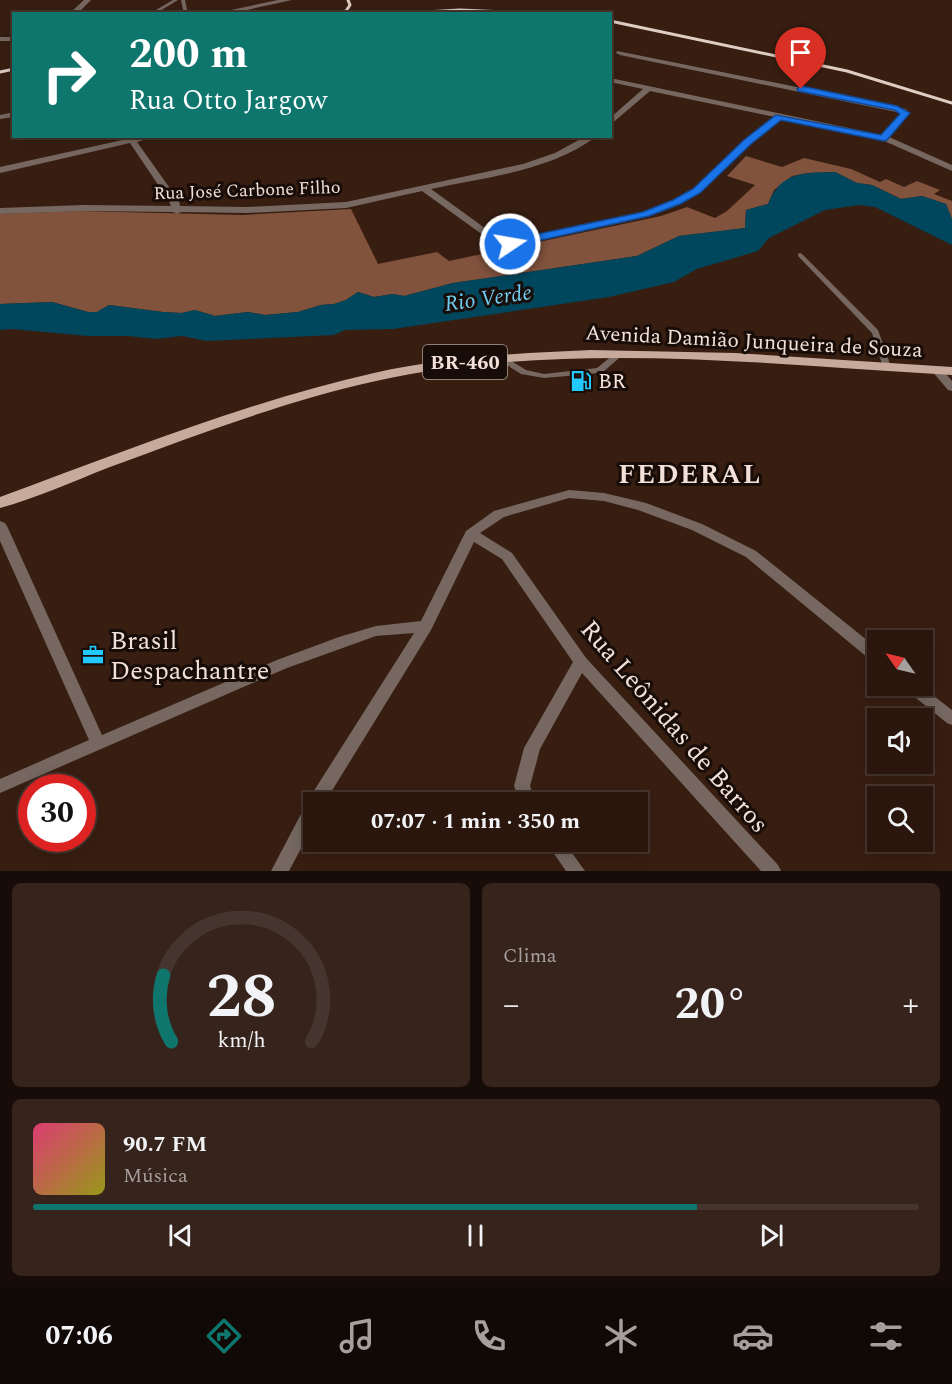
<!DOCTYPE html>
<html lang="pt">
<head>
<meta charset="utf-8">
<style>
  :root { --surface:#2a160d; --page:#36231b; --text:#f1f3f6; --muted:#a59f9d; --line:#46352e; --accent:#0f766e }
  body { margin:0; font-family:Spectral,serif; background:var(--page); color:var(--text); height:100vh; display:flex; flex-direction:column; font-size:22px; white-space:nowrap }
  * { box-sizing:border-box; margin:0 }
  p { font-size:20px; color:var(--muted) }
  .icon { flex:none; width:33px; height:33px; fill:none; stroke:currentColor; stroke-width:2; stroke-linecap:round; stroke-linejoin:round }
  .map { position:relative; height:871px; overflow:hidden }
  .sheet { display:flex; flex-direction:column; gap:12px; padding:12px; background:#170c07; flex:1 }
  .sheet>* { flex:none }
  .banner { position:absolute; left:12px; top:12px; width:600px; height:126px; border-radius:0px; box-shadow:0 3px 15px #0003,0 0 0 2px var(--line); background:#0f766e; color:#fff; overflow:hidden }
  .needle { width:39px; rotate:304deg }
  .controls { position:absolute; left:867px; top:630px; display:grid; gap:12px }
  .controls a { display:grid; place-items:center; width:66px; height:66px; border-radius:0px; background:var(--surface); box-shadow:0 3px 15px #0003,0 0 0 2px var(--line); font-size:30px }
  .speed { position:absolute; left:18px; top:774px; display:flex; gap:12px; font-size:30px; font-weight:700; text-align:center }
  .speed>* { display:grid; place-content:center; width:78px; height:78px; border-radius:50%; background:var(--surface); box-shadow:0 3px 15px #0003,0 0 0 2px var(--line); line-height:1 }
  .speed .limit { border:9px solid #d22; background:#fff; color:#111 }
  .pin { position:absolute; display:grid; place-items:center; width:51px; height:51px; color:#fff; margin:-62px -26px; border-radius:50% 50% 50% 0; rotate:-45deg; box-shadow:0 0 6px #0007 }
  .pin .icon { rotate:45deg }
  .me { position:absolute; width:66px; margin:-33px; rotate:78deg; stroke-linejoin:round; filter:drop-shadow(0 0 4px #0008) }
  .turn { display:flex; align-items:center; gap:21px; height:126px; padding:0 18px; font-size:27px }
  .turn .icon { width:78px; height:78px; stroke-width:2.5 }
  .turn b { display:block; font-size:42px; line-height:51px }
  .big { font-size:45px; font-weight:700; line-height:1.1 }
  .sheet .widget { flex:1; display:flex; flex-direction:column; justify-content:center; gap:9px; min-width:0; padding:0 21px; border-radius:9px; background:var(--page) }
  .sheet .dial { align-items:center; gap:0 }
  .dial svg { height:156px; overflow:visible; fill:none; stroke:var(--line); stroke-width:7; stroke-linecap:round; text-anchor:middle }
  .dial text { fill:var(--text); stroke:none }
  .song { display:flex; align-items:center; gap:18px }
  .cover { width:72px; height:72px; border-radius:9px; background:linear-gradient(135deg,hsl(340 70% 55%),hsl(60 70% 35%)) }
  .played { height:6px; border-radius:3px; background:linear-gradient(90deg,var(--accent) 75%,var(--line) 75%) }
  .keys { display:flex; justify-content:space-around; direction:ltr }
  .heat { display:flex; justify-content:space-between; align-items:center; font-size:33px; direction:ltr }
  .sheet .tiles { flex:1; display:grid; gap:12px; grid-template-columns:1fr 1fr }
  .widget:last-child { grid-column:span 2 }
  .trip { position:absolute; left:303px; top:792px; width:345px; height:60px; border-radius:0px; background:var(--surface); box-shadow:0 3px 15px #0003,0 0 0 2px var(--line); font-weight:700; line-height:60px; text-align:center }
  .tab-bar { display:flex; height:96px; justify-content:space-around; align-items:center; background:#110905; color:var(--muted) }
  .tab-bar .icon { width:42px; height:42px }
  .tab-bar .current { color:var(--accent) }
  .tab-bar b { font-size:27px; color:var(--text) }
  .map>svg:first-child { display:block }
  .forest { fill:#81523c }
  .water { fill:#00465c }
  .lines { fill:none; stroke-linecap:round; stroke-linejoin:round }
  .lane { fill:#766861; fill-rule:evenodd }
  .street { fill:#766861; fill-rule:evenodd }
  .primary { fill:#c7aa9c; fill-rule:evenodd }
  .rail { stroke:#dfccc3; stroke-width:3 }
  .route { fill:#1a73e8; stroke:#114b97; stroke-width:1.5 }
  .labels { text-anchor:middle; stroke-width:6; stroke-linejoin:round; paint-order:stroke }
  .far-street-label { font-size:18px; fill:#f3e0d8; stroke:#170c07 }
  .shield { fill:#170c07; stroke:#b1a099; stroke-width:1.5 }
  .shield-label { font-size:20px; font-weight:bold; fill:#f3e0d8 }
  .street-label { font-size:21px; fill:#f3e0d8; stroke:#170c07 }
  .poi-label { font-size:21px; fill:#f3e0d8; stroke:#170c07; text-anchor:start }
  .water-label { font-size:22px; font-style:italic; fill:#70ccf1; stroke:#170c07 }
  .near-poi-label { font-size:26px; fill:#f3e0d8; stroke:#170c07; text-anchor:start }
  .near-street-label { font-size:26px; fill:#f3e0d8; stroke:#170c07 }
  .district-label { font-size:27px; font-weight:bold; letter-spacing:1.5px; fill:#f3e0d8; stroke:#170c07 }
</style>
</head>
<body>
<div class="map">
<svg width="952" height="871" viewBox="0 0 952 871">
  <rect width="100%" height="100%" fill="#381e11"/>
  <path class="forest" d="M746 156 782 167 804 158 851 169 880 182 886 179 904 187 917 181 940 190 934 194 952 201V219L946 204 922 196 901 199 872 185 857 183 835 172 808 173 792 176 774 190 768 204 746 210 745 228 679 236 637 256 453 283 404 296 393 294 374 297 358 292 346 300 334 304 321 305 298 312 265 315 248 312 215 316 195 310 182 313 163 312 109 305 97 312H88L52 302 0 304V214L78 211 242 215 351 209 378 264 437 252 449 261 661 216 687 207 715 218 727 211 755 185 727 176Z"/>
  <path class="water" d="M835 172 857 183 872 185 901 199 922 196 946 204 952 219V245L875 207 859 205 825 210 769 238 758 251 697 269 674 282 609 297 393 329 345 330 334 335 207 341 182 336 156 339 128 336H88L12 329 0 330V304L52 302 88 312H97L109 305 163 312 182 313 195 310 215 316 248 312 265 315 298 312 321 305 334 304 346 300 358 292 374 297 393 294 404 296 453 283 637 256 679 236 745 228 746 210 768 204C781 171 804 173 835 172Z"/>
  <g class="lines">
    <path class="lane" d="M173 0H178L155 14H149Z
      M181 0H185L188 14H184Z
      M800 253 802 254 878 330 891 367 890 369H887L883 367 872 333 798 256V254Z
      M618 351H624L625 353 603 372 590 374 544 378 521 374 496 358 497 356H503L526 370 544 374 597 368Z"/>
    <path class="street" d="M84 0H91L77 14H69Z
      M278 0H292L228 14H212Z
      M0 37H14V41H0Z
      M617 51 906 109 909 113 889 137 952 165V171L882 140 783 119 750 144 699 193 679 204 649 216 510 247 494 243 422 191 346 208 247 213 181 212 177 214 173 212 84 211 0 214V208L84 205 171 206 169 201 130 143 0 173V167L127 139 125 136H156L137 142 179 201 180 206 247 207 346 202 523 164 555 153 586 136H597C551 171 486 177 431 189L500 239 510 241 643 212 673 200 693 189 744 140 775 117 650 91 610 125V118L643 89 610 82V78L882 135 901 113 620 55 616 53Z
      M14 112V117L0 119V115Z
      M937 367 941 368 952 381V391L948 390 931 370Z
      M569 490 604 493 646 503 702 524 756 551 878 649V664L873 662 746 557 692 530 638 510 604 501 569 498 504 517 480 533 512 553 586 658 778 865 781 871H761L582 673 540 749 530 786 536 802H520L514 786 524 748 573 662 502 559 474 542 431 630 325 802H314V824L289 871H271L310 797 414 633 376 636 287 668 0 793V779L89 740 0 541V521L5 523 7 526 102 735 277 660 339 637 376 626 421 621 466 531 494 511Z
      M903 686H921L952 710V725L947 723 906 690Z
      M546 842H564L585 871H566Z"/>
    <path class="primary" d="M591 350 735 353 952 367V375C760 364 565 340 376 381 285 401 197 435 110 467 74 481 37 498 0 508V497C123 452 246 402 374 373 446 357 518 353 591 350Z"/>
    <path class="rail" d="M336 14 346 11 350 5 348 0
      M391 14 460 10 551 14
      M610 21 847 71 952 103
      M0 72 14 69"/>
  </g>
  <path class="route" d="M801 86 897 106 910 113 887 140 884 141 781 120 751 144 700 193 680 204 649 216 510 247 504 244 510 240 643 212 673 200 693 189 744 140 776 115 881 135 900 114 894 110 798 91 797 89Z"/>
  <defs>
    <symbol id="fuel-bare" viewBox="-9 -9 18 18"><path d="M-5.5-6h7V0h2V4h1.3V-2.5L3-4.5l.8-.8L6-3V5H2.5V1h-1V6h-7ZM-4.2-4.7v3.2H.2V-4.7Z" fill="#22c9fe" stroke="#170c07" stroke-width="2.5" paint-order="stroke"/></symbol>
    <symbol id="office-bare" viewBox="-9 -9 18 18"><path d="M-6-3h4V-5.5h4V-3h4V5H-6ZM-1-4.5V-3h2v-1.5ZM-6 0V1H6V0Z" fill="#22c9fe" stroke="#170c07" stroke-width="2.5" paint-order="stroke"/></symbol>
  </defs>
  <g fill-rule="evenodd">
    <use href="#fuel-bare" x="566" y="366" width="30" height="30"/>
    <use href="#office-bare" x="78" y="640" width="30" height="30"/>
  </g>
  <g class="labels">
    <g class="far-street-label">
      <text transform="translate(247 190) rotate(-2)" y="6">Rua José Carbone Filho</text>
    </g>
    <rect class="shield" x="423" y="345" width="84" height="34" rx="4.5"/>
    <g class="shield-label">
      <text x="465" y="369">BR-460</text>
    </g>
    <g class="street-label">
      <text transform="translate(754 341) rotate(3)" y="7">Avenida Damião Junqueira de Souza</text>
    </g>
    <g class="poi-label">
      <text x="598" y="388">BR</text>
    </g>
    <g class="water-label">
      <text transform="translate(488 297) rotate(-8)" y="8">Rio Verde</text>
    </g>
    <g class="near-poi-label">
      <text x="110" y="649">Brasil<tspan x="110" dy="30">Despachantre</tspan></text>
    </g>
    <g class="near-street-label">
      <text transform="translate(675 726) rotate(49)" y="9">Rua Leônidas de Barros</text>
    </g>
    <g class="district-label">
      <text x="690" y="483">FEDERAL</text>
    </g>
  </g>
</svg>
<div class="controls">
<a><svg class="needle" viewBox="-14 -14 28 28"><path d="M0-13l5 13h-10z" fill="#e53935"/><path d="M0 13l5-13h-10z" fill="#a59f9d"/></svg></a>
<a><svg class="icon" aria-label="sound" viewBox="0 0 24 24"><path d="M4 9h4l5-4v14l-5-4H4zM17 9q2 3 0 6"/></svg></a>
<a><svg class="icon" aria-label="search" viewBox="0 0 24 24"><circle cx="10" cy="10" r="6"/><path d="M15 15l6 6"/></svg></a>
</div>
<div class="speed"><div class="limit">30</div></div>
<div class="pin" style="left:801px;top:89px;background:#d93025"><svg class="icon" aria-label="arrive" viewBox="0 0 24 24"><path d="M6 21V4h12l-3 4 3 4H6"/></svg></div>
<svg class="me" style="left:510px;top:244px" viewBox="-20 -20 40 40"><circle r="17" fill="#1a73e8" stroke="#fff" stroke-width="3"/><path d="M0-11L8 9 0 5-8 9z" fill="#fff"/></svg>
<div class="trip">07:07 · 1 min · 350 m</div>
<div class="banner">
<div class="turn"><svg class="icon" aria-label="right" viewBox="0 0 24 24"><path d="M7 20v-9h11M14 6l5 5-5 5"/></svg><div><b>200 m</b>Rua Otto Jargow</div></div>
</div>
</div>
<section class="sheet">
<div class="tiles">
<div class="widget dial"><svg viewBox="0 0 100 80">
<path d="M14 69A42 42 0 1 1 86 69"/>
<path d="M14 69A42 42 0 0 1 10 35" stroke="#0f766e"/>
<text x="50" y="56" font-size="32" font-weight="700">28</text>
<text x="50" y="72" font-size="11">km/h</text>
</svg></div>
<div class="widget"><p>Clima</p>
<div class="heat"><a>−</a><b class="big">20°</b><a>+</a></div>
</div>
<div class="widget">
<div class="song"><i class="cover"></i><div><b>90.7 FM</b><p>Música</p></div></div>
<div class="played"></div>
<div class="keys"><svg class="icon" aria-label="previous" viewBox="0 0 24 24"><path d="M18 5L8 12l10 7zM5 5v14"/></svg><svg class="icon" aria-label="pause" viewBox="0 0 24 24"><path d="M8 5v14M16 5v14"/></svg><svg class="icon" aria-label="next" viewBox="0 0 24 24"><path d="M6 5l10 7-10 7zM19 5v14"/></svg></div>
</div>
</div>
</section>
<nav class="tab-bar">
<b>07:06</b>
<svg class="icon current" aria-label="directions" viewBox="0 0 24 24"><path d="M12 3l9 9-9 9-9-9zM9 14v-3h6M13 9l2 2-2 2"/></svg>
<svg class="icon" aria-label="music" viewBox="0 0 24 24"><path d="M9 18V5l10-2v13"/><circle cx="6" cy="18" r="3"/><circle cx="16" cy="16" r="3"/></svg>
<svg class="icon" aria-label="phone" viewBox="0 0 24 24"><path d="M5 4h4l2 5-3 2q2 4 5 5l2-3 5 2v4C11 20 4 13 5 4z"/></svg>
<svg class="icon" aria-label="climate" viewBox="0 0 24 24"><path d="M12 3v18M4 7l16 10M4 17L20 7"/></svg>
<svg class="icon" aria-label="car" viewBox="0 0 24 24"><path d="M5 17H2v-5l4-1 3-4h7l3 4 3 1v5h-3M9 17h6M6 11h13"/><circle cx="7" cy="17" r="2"/><circle cx="17" cy="17" r="2"/></svg>
<svg class="icon" aria-label="filters" viewBox="0 0 24 24"><path d="M4 7h16M4 17h16"/><circle cx="9" cy="7" r="2"/><circle cx="15" cy="17" r="2"/></svg>
</nav>
</body>
</html>
